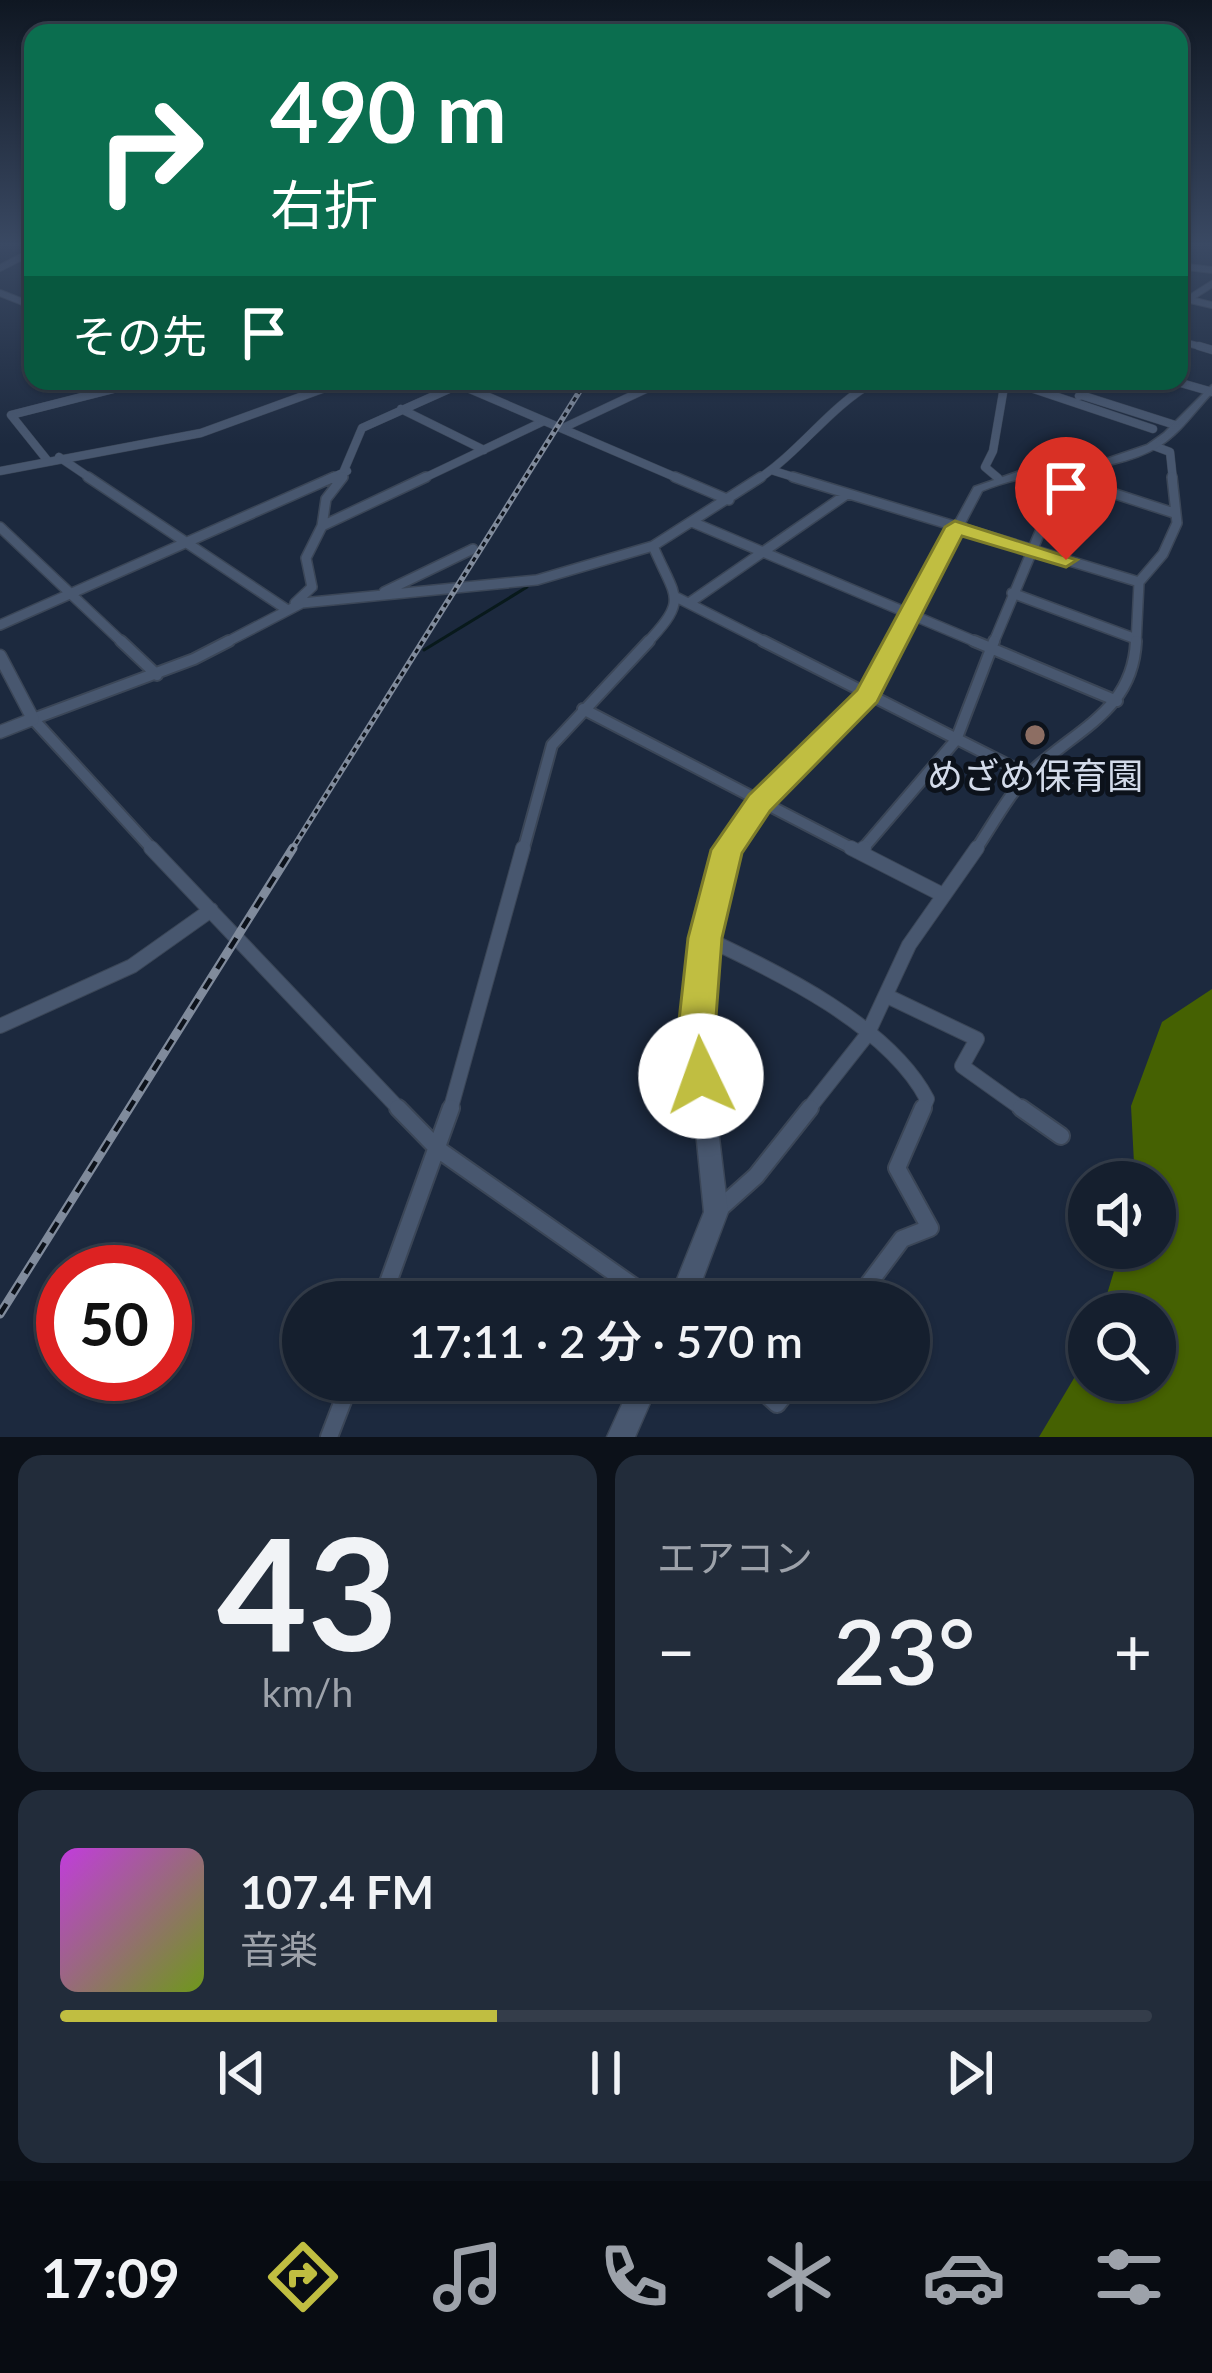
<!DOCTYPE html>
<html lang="ja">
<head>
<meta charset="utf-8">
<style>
  :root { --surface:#151f2e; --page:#222c3a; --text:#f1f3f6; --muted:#9da2aa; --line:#343d4a; --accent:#c0be41 }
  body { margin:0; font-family:Lato,"Noto Sans JP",sans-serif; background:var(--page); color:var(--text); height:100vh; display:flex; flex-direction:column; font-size:45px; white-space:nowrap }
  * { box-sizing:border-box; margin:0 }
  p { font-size:39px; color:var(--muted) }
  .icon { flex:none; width:66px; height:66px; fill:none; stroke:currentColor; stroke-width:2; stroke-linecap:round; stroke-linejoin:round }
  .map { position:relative; height:1437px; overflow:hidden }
  .panel { display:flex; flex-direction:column; gap:18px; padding:18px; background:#0c1119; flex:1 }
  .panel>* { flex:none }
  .banner { position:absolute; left:24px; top:24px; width:1164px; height:366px; border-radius:24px; box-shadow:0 3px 9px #0004,0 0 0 3px var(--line); background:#0b6e4f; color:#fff; overflow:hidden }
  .tools { position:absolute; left:1068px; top:1161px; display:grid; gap:24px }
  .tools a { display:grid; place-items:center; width:108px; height:108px; border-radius:50%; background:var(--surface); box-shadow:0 3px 9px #0004,0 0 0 3px var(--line); font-size:60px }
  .speed { position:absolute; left:36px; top:1245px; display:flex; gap:24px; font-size:60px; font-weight:700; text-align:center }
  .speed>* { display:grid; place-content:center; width:156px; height:156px; border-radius:50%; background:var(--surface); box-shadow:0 3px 9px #0004,0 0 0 3px var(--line); line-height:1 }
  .speed .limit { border:18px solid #d22; background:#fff; color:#111 }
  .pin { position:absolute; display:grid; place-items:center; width:102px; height:102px; color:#fff; margin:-123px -51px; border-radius:50% 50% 50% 0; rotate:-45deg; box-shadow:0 0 12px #0007 }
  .pin .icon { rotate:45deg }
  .me { position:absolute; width:132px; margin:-66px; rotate:357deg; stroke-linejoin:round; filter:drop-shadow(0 0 9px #0008) }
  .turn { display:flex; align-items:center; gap:42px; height:252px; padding:0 48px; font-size:54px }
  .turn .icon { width:156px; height:156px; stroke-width:2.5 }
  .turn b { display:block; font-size:84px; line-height:102px }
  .then { display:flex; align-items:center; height:114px; padding:0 48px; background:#0003; gap:24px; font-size:45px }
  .big { font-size:90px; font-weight:600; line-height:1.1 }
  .panel .widget { flex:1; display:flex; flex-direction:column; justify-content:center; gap:18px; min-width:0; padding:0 42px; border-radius:24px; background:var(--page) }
  .panel .dial { align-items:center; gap:0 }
  .dial b { font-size:156px; line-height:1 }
  .song { display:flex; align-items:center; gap:36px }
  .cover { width:144px; height:144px; border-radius:18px; background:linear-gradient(135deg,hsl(290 70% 55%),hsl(80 70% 35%)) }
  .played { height:12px; border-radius:6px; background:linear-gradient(90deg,var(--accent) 40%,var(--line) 40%) }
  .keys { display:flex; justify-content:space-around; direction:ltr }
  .heat { display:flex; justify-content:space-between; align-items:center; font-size:66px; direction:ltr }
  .panel .tiles { flex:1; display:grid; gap:18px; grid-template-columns:1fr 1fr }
  .widget:last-child { grid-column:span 2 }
  .trip { position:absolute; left:282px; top:1281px; width:648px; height:120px; border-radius:60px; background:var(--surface); box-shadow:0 3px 9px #0004,0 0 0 3px var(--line); font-weight:600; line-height:120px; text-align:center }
  .menu { display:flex; height:192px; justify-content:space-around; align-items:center; background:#080c12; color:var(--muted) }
  .menu .icon { width:84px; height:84px }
  .menu .selected { color:var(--accent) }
  .menu b { font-size:54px; color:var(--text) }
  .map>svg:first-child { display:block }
  .forest { fill:#456102 }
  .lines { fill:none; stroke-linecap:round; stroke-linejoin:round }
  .stream { stroke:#08191b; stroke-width:3 }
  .minor-far5-casing { stroke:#3b4657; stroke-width:8 }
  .minor-far4-casing { stroke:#3b4657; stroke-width:9 }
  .minor-far3-casing { stroke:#3b4657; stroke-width:12 }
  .minor-far2-casing { stroke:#3b4657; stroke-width:14 }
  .minor-far1-casing { stroke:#3b4657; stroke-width:16 }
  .minor-casing { stroke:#3b4657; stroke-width:20 }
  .tertiary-far2-casing { stroke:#3b4657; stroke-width:8 }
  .tertiary-far1-casing { stroke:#3b4657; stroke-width:9 }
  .tertiary-casing { stroke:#3b4657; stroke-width:15 }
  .secondary-casing { stroke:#3b4657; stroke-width:3 }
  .minor-far5 { stroke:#48576f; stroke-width:6 }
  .minor-far4 { stroke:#48576f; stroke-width:8 }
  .minor-far3 { stroke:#48576f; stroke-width:9 }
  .minor-far2 { stroke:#48576f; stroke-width:10 }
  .minor-far1 { stroke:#48576f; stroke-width:14 }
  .minor { stroke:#48576f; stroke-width:16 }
  .tertiary-far2 { stroke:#48576f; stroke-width:6 }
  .tertiary-far1 { stroke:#48576f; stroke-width:8 }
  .tertiary { stroke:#48576f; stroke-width:12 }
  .secondary { fill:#48576f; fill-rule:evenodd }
  .rail-far1-casing { stroke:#808b9c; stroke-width:6 }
  .rail-casing { stroke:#808b9c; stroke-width:9 }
  .rail-far1 { stroke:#0c121b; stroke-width:3; stroke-dasharray:4.5; stroke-linecap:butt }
  .rail { stroke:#0c121b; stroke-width:4.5; stroke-dasharray:12; stroke-linecap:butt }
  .route { fill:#c0be41; stroke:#7d7c2a; stroke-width:3 }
  .education-dot { fill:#8d6e63; stroke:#0c121b; stroke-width:4.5 }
  .labels { text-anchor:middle; stroke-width:10; stroke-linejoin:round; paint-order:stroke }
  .poi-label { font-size:36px; fill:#d3dbea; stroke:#0c121b }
</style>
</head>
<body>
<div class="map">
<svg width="1212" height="1437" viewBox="0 0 1212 1437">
  <rect width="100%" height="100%" fill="#1c293e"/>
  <path class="forest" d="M1212 989V1437H1039L1089 1353V1380H1155V1314H1101L1121 1248H1155V1182H1135L1131 1106 1162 1022Z"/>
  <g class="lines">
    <path class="stream" d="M424 650 527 587"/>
    <defs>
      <path id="minor-far5" d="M1179 266 1212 270
        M0 293 33 306
        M1186 299 1212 305
        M1179 305 1212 284
        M1179 341 1210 349"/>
      <path id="minor-far4" d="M1199 346 1212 350
        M1010 381 1153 429
        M456 383 682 480
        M1081 395 1175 425
        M1079 396 1097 381
        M401 409 484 450
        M563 428 663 381
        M1154 446 1170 452 1173 480
        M59 457 93 480
        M47 460 11 415 125 386
        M771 470 803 480
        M1042 470 1072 480
        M998 478 985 467 993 451 1005 381
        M327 480 347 471
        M340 480 362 428 467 381
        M420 480 544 421
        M757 480C801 451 829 407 875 381"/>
      <path id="minor-far3" d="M88 477 286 609
        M675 477 729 500
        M793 477 1139 582
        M1063 477 1174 513
        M692 522 981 644
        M322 526 426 477
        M0 527 124 644
        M384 592 473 549
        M1012 593 1136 639
        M674 596 769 644
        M295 603 312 587 306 558 322 526 326 499 343 477
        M689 603 847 494
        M0 625 334 477
        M223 644 302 603 537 580 653 546 761 477
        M646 644C689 598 676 600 653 546
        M993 644 1063 477
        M1136 644 1139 582 1163 554 1177 523 1172 477"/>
      <path id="minor-far2" d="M121 641 157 675
        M763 641 1028 775
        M974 641 1117 701
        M583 709 857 851
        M154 851 33 719 194 659 229 641
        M523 851 552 745 649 641
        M861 851 956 740 994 641
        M975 851C992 826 1008 795 1029 774 1074 730 1133 712 1136 641"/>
      <path id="minor-far1" d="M151 848 401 1111
        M851 848 943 895
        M860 852 864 848
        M705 938C778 972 889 1026 927 1099L922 1111
        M887 996 977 1039 962 1066 1025 1111
        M0 1026 132 966 211 910
        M450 1111 523 848
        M807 1111 867 1035 909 945 977 848"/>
      <path id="minor" d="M398 1108 439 1150 656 1302
        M1021 1108 1061 1136
        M718 1210 756 1176 810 1108
        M381 1302 451 1108
        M855 1302 902 1239 930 1228 897 1168 923 1108
        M750 1380 777 1404 796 1380
        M329 1437 351 1380"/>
      <path id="tertiary-far2" d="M0 268 33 251"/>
      <path id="tertiary-far1" d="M1174 381 1212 392
        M0 471 201 433 344 381"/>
      <path id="tertiary" d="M0 656 33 719 0 732"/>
      <path id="secondary" d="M1212 385V393C1195 411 1180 434 1158 447 1107 477 1038 466 982 491L873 699 766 807 735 852 714 938 706 1030 728 1212 694 1302H668L704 1212 686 1030 696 938 718 850 754 799 862 693 974 487 1020 471 1109 458 1147 445 1164 433Z
        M633 1380H660L635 1437H607Z"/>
    </defs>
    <use href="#minor-far5" class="minor-far5-casing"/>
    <use href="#minor-far4" class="minor-far4-casing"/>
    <use href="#minor-far3" class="minor-far3-casing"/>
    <use href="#minor-far2" class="minor-far2-casing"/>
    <use href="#minor-far1" class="minor-far1-casing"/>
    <use href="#minor" class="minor-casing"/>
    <use href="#tertiary-far2" class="tertiary-far2-casing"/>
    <use href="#tertiary-far1" class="tertiary-far1-casing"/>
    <use href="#tertiary" class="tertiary-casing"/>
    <use href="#secondary" class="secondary-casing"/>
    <use href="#minor-far5" class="minor-far5"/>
    <use href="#minor-far4" class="minor-far4"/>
    <use href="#minor-far3" class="minor-far3"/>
    <use href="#minor-far2" class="minor-far2"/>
    <use href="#minor-far1" class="minor-far1"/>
    <use href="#minor" class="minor"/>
    <use href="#tertiary-far2" class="tertiary-far2"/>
    <use href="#tertiary-far1" class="tertiary-far1"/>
    <use href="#tertiary" class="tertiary"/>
    <use href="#secondary" class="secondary"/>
    <defs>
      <path id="rail-far1" d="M291 851 586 381"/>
      <path id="rail" d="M0 1314 293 848"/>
    </defs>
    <use href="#rail-far1" class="rail-far1-casing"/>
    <use href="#rail" class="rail-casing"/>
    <use href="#rail-far1" class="rail-far1"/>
    <use href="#rail" class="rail"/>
  </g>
  <linearGradient id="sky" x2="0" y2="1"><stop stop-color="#0f1722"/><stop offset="0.55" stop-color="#3a4963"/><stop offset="1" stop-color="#3a4963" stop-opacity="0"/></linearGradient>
  <rect width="1212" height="445" fill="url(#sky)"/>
  <path class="route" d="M955 521 1077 560 1066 567 962 536 877 702 770 811 742 853 722 938 715 1030 720 1076 715 1089 701 1094 688 1089 678 1030 688 938 711 850 749 795 857 690 945 527Z"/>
  <circle class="education-dot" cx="1035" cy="735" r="12"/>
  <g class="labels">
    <g class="poi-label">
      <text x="1035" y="789">めざめ保育園</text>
    </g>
  </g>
</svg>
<div class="tools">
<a><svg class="icon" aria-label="sound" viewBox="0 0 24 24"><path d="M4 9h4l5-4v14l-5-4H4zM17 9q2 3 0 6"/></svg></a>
<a><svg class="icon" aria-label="search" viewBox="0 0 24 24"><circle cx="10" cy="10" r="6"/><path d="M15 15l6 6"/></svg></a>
</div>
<div class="speed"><div class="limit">50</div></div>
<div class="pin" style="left:1066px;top:560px;background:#d93025"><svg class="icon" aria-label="arrive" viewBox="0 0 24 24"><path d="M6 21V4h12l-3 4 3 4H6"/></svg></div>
<svg class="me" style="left:701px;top:1076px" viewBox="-20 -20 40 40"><circle r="19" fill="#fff"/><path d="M0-13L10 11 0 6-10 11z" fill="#c0be41"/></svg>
<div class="trip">17:11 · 2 分 · 570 m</div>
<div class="banner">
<div class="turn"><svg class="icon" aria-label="right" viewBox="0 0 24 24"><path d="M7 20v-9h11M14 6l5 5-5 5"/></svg><div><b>490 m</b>右折</div></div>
<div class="then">その先<svg class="icon" aria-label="arrive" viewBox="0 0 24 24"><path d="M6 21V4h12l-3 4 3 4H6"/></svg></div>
</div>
</div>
<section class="panel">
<div class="tiles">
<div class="widget dial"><b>43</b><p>km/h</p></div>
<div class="widget"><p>エアコン</p>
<div class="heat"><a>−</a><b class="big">23°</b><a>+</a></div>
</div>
<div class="widget">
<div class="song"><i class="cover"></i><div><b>107.4 FM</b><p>音楽</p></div></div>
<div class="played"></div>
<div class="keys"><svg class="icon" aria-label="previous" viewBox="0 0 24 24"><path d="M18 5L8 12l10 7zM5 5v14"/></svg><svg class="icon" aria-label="pause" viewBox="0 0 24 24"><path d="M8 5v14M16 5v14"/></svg><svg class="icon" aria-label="next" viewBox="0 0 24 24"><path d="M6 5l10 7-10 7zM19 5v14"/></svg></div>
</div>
</div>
</section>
<nav class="menu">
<b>17:09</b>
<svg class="icon selected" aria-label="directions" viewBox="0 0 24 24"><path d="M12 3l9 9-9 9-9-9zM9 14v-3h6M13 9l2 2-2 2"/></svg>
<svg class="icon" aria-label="music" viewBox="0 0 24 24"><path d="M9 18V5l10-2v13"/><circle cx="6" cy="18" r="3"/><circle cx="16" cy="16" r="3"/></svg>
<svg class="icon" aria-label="phone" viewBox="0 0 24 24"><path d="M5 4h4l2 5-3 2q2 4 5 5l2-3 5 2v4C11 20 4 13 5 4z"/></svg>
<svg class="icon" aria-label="climate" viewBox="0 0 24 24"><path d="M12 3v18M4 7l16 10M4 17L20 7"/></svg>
<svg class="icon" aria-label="car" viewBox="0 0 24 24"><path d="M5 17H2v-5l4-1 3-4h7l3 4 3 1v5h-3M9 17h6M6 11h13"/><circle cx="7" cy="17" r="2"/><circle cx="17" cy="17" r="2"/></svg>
<svg class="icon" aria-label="filters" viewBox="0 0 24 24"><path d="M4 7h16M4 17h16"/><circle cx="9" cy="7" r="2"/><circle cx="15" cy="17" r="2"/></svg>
</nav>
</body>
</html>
